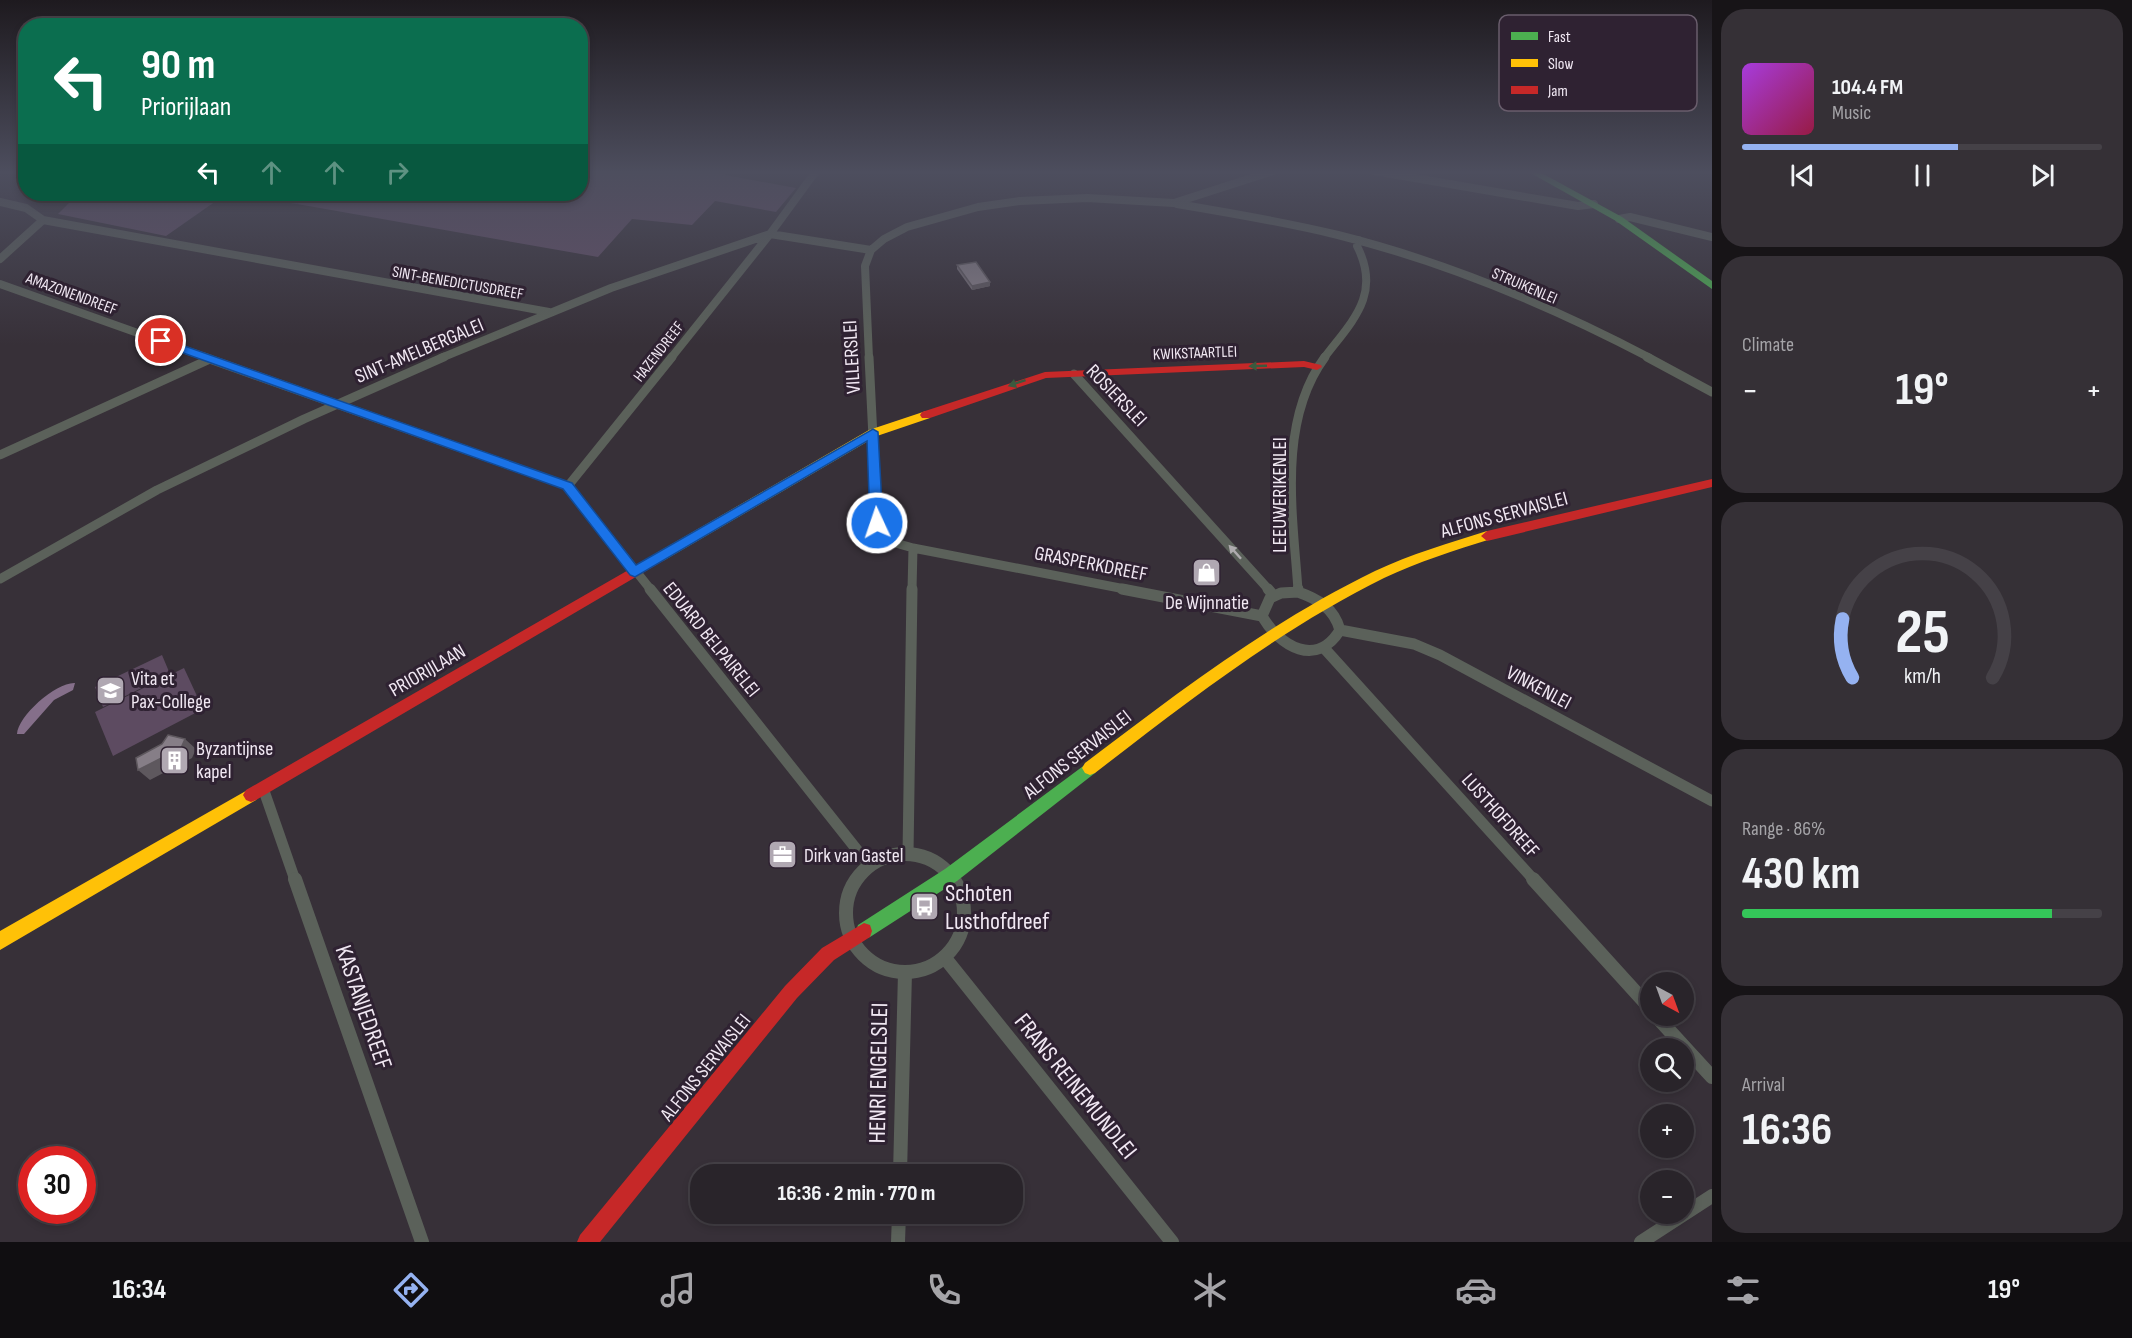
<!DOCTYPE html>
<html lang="en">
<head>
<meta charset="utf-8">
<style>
  :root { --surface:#29242a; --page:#353036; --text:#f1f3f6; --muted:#a5a4a8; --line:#454147; --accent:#95b2f1 }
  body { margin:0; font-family:"Sofia Sans Condensed",sans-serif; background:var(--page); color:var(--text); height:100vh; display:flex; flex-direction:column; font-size:22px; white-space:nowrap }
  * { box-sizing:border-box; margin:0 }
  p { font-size:20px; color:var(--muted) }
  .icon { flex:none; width:33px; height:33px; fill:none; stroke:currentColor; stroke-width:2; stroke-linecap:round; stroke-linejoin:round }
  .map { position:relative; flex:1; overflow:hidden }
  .side { display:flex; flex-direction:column; gap:9px; padding:9px; background:#171417; width:420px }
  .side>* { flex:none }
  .top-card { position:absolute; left:18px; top:18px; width:570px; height:183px; border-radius:24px; box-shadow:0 3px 9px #0003,0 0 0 2px var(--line); background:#0b6e4f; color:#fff; overflow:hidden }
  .needle { width:39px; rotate:139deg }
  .fabs { position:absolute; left:1640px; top:972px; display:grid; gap:12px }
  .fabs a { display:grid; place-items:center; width:54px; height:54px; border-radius:50%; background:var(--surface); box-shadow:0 3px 9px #0003,0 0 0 2px var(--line); font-size:30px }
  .speed { position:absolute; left:18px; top:1146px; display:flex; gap:12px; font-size:30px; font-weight:700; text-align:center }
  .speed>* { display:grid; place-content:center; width:78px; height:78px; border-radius:50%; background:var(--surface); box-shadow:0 3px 9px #0003,0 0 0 2px var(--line); line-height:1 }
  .speed .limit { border:9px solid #d22; background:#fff; color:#111 }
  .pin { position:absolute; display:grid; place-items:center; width:51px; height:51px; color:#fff; margin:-26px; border:3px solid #fff; border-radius:50%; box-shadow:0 2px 6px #0007 }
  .me { position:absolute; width:66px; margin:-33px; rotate:357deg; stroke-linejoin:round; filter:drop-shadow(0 0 4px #0008) }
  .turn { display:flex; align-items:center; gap:21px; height:126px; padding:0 24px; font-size:27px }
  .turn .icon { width:78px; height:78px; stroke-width:2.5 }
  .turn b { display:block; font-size:42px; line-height:51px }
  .lanes { display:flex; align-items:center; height:57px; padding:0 24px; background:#0003; justify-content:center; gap:30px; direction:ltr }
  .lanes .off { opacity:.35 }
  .big { font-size:45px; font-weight:700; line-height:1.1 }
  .side .tile { flex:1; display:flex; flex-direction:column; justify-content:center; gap:9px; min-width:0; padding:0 21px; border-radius:24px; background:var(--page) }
  .side .dial { align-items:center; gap:0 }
  .dial svg { height:156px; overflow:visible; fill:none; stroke:var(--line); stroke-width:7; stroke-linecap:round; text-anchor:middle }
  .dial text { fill:var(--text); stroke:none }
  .song { display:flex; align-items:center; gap:18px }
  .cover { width:72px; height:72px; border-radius:9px; background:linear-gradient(135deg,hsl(280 70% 55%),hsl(340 70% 35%)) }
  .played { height:6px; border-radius:3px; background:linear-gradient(90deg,var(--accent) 60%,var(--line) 60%) }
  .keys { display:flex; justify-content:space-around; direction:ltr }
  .heat { display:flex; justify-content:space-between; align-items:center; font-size:33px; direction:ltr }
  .charge { height:9px; border-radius:4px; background:linear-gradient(90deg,#34c759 86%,var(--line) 0) }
  .trip { position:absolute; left:690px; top:1164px; width:333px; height:60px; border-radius:24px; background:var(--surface); box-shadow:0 3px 9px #0003,0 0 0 2px var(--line); font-weight:700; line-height:60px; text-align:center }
  .tabs { display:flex; height:96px; justify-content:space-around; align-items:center; background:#100e11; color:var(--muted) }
  .tabs .icon { width:42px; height:42px }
  .tabs .active { color:var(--accent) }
  .tabs b { font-size:27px; color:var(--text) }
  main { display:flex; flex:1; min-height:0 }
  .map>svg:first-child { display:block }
  .green { fill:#5d4b61 }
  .forest { fill:#644f68 }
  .water { fill:#856f8a }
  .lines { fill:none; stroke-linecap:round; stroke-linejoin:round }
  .street-far3 { stroke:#5b615a; stroke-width:8 }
  .street-far2 { stroke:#5b615a; stroke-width:9 }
  .street-far1 { stroke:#5b615a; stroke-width:11 }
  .street { stroke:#5b615a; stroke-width:14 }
  .fast { fill:#4caf50; fill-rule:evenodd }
  .slow { fill:#ffc107; fill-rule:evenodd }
  .jam { fill:#c62828; fill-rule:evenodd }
  .wall { fill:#736c74 }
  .shaded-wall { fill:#5e585e }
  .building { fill:#867e87; stroke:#5e585e; stroke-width:1.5 }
  .oneway { fill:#3b5a3e }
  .oneway2 { fill:#aeabae }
  .route { fill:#1a73e8; stroke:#114b97; stroke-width:1.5 }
  .labels { text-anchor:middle; stroke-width:6; stroke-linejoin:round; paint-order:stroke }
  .far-street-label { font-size:16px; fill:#f1e8f3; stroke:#2f2232 }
  .street-label { font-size:20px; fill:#f1e8f3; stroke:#2f2232 }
  .poi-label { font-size:20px; fill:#f1e8f3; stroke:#2f2232; text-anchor:start }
  .near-poi-label { font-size:24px; fill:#f1e8f3; stroke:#2f2232; text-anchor:start }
  .near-street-label { font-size:24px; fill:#f1e8f3; stroke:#2f2232 }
  .key { fill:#2f2232; stroke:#695d6c; stroke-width:1.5 }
  .key-label { font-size:16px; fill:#f1e8f3 }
</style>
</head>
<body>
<main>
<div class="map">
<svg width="1712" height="1242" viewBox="0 0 1712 1242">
  <rect width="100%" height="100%" fill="#373038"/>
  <path class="green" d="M231 194H312L297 204Z
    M162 655 170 674 103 707 95 687Z
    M184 668 203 709 113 756 95 712Z"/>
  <path class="forest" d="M581 171H727L725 175 796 188 776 212 715 201 692 225 632 219 598 257 297 204 312 194H580Z
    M78 194H148L186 202 202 194H226L166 236 58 214Z"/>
  <path class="water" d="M75 683 73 690 54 700 24 734H17C18 716 56 682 75 683Z"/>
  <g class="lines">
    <path class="street-far3" d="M1374 171 1578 206 1594 204
      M0 202 26 208 43 220
      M1177 204C1231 213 1285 222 1338 235 1446 262 1551 306 1650 358
      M1619 219 1630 217 1712 237
      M43 220 549 312
      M0 259 43 220
      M0 284 208 358
      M441 358 611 288 770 234 871 250
      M671 358 770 234 816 171
      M869 358 865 266 871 250 884 239 907 227 978 207 1020 201 1087 198 1174 203 1273 171
      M1324 358C1352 321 1382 295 1357 246L1359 240"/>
    <path class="street-far2" d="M204 357 568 486 651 590
      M869 357 878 538 913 548 912 590
      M1647 357 1712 392
      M1074 374 1269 590
      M0 455 210 359
      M568 486 672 357
      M913 548 1130 590
      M0 579 157 490 304 419 444 357
      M1298 590C1293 515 1277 422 1325 357"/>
    <path class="street-far1" d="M650 589 869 865
      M1122 589 1262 616
      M1268 589 1274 596
      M1298 589V592
      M1298 592C1318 599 1334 608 1340 630 1317 668 1280 647 1262 616L1270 598 1281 593Z
      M1340 630 1414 644 1440 655 1712 801
      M1324 648 1534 880
      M263 788 295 880
      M908 854 912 589"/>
    <path class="street" d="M846 913a59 59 0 1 1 118 0a59 59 0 1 1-118 0Z
      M295 879 422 1242
      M1533 879 1650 1008
      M945 958 1172 1242
      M1656 1016 1712 1077
      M900 1174 905 972
      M898 1242 899 1214
      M1641 1242 1712 1196"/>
    <path class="fast" d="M1527 171H1538L1622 217 1712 281V289L1616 221Z
      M1090 761 1095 763 1098 768 1095 773 957 881 870 937 864 939 858 937 856 931 858 925 945 869Z"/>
    <path class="slow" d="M926 411 930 412V418L877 436 663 561H653L652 558 653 555 869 430Z
      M1487 531 1493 536 1491 539C1455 550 1418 562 1384 578 1279 630 1187 702 1095 773L1090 775 1085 773 1082 768 1085 763C1177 693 1270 622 1375 571 1411 554 1449 543 1487 531Z
      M251 788 256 790 259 795 256 800 0 950V931Z"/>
    <path class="jam" d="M1304 361 1321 365 1322 367 1317 370 1304 367 1046 378 930 418H922L920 415 922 412 1045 372Z
      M1712 479V487L1487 541 1481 536 1487 531Z
      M658 553 664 558 663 561 256 800 251 802 246 800 243 795 246 790Z
      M864 923 870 925 872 931 870 937 834 960 797 998 600 1242H577L580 1235 785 986 822 948Z"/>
  </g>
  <path class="wall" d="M957 265 990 286 972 290 957 269Z"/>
  <path class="shaded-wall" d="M990 282V286L972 290V286Z
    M185 739 196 749 192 758 150 780 138 770Z"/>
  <path class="building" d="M976 262 990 282 972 286 957 265Z
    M168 735 185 739 181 748 138 770 136 758 162 744Z"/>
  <defs><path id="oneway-solid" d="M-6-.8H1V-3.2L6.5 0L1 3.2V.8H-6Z" transform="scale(1.5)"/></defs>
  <g class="oneway">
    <use href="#oneway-solid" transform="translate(1258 366) rotate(178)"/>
    <use href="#oneway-solid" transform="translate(1017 383) rotate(161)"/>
  </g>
  <use class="oneway2" href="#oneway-solid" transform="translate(1235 552) rotate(-132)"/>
  <linearGradient id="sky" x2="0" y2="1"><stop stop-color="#1e1a1f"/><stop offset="0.5" stop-color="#4d4e5e"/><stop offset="1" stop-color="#4d4e5e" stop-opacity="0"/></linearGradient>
  <rect width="1712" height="345" fill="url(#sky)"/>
  <path class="route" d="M158 339H165L572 483 636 565 873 429 878 432 883 523 877 527 870 523 867 441 635 577 630 575 563 489 158 344Z"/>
  <defs>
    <symbol id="shop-square" viewBox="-11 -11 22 22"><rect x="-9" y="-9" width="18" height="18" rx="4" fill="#b0a8b2" stroke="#2f2232"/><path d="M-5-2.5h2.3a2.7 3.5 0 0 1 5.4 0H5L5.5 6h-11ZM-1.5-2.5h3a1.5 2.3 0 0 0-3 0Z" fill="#fff"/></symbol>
    <symbol id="school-square" viewBox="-11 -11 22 22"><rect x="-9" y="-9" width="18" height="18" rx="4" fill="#b0a8b2" stroke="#2f2232"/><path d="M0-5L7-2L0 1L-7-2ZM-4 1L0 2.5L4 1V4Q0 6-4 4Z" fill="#fff"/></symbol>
    <symbol id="building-square" viewBox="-11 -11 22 22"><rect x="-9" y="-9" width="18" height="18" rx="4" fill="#b0a8b2" stroke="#2f2232"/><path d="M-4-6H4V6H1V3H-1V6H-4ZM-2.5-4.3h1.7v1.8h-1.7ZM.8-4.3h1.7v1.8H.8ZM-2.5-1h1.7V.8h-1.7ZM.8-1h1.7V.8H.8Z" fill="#fff"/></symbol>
    <symbol id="office-square" viewBox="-11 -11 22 22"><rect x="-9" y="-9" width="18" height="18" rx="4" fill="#b0a8b2" stroke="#2f2232"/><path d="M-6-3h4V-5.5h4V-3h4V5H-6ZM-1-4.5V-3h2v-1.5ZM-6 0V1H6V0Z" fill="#fff"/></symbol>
    <symbol id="bus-square" viewBox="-11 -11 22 22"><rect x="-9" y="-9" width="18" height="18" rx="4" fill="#b0a8b2" stroke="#2f2232"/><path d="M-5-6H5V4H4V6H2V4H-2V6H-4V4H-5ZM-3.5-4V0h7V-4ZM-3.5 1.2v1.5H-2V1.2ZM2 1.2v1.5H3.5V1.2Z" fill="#fff"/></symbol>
  </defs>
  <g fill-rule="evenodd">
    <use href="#shop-square" x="1190" y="556" width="33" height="33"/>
    <use href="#school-square" x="94" y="674" width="33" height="33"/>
    <use href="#building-square" x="158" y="744" width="33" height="33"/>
    <use href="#office-square" x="766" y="838" width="33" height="33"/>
    <use href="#bus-square" x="908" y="890" width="33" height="33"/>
  </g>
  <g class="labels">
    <g class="far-street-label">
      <text transform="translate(458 282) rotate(10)" y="6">SINT-BENEDICTUSDREEF</text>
      <text transform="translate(1525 285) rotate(23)" y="6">STRUIKENLEI</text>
      <text transform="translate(72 293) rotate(20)" y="6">AMAZONENDREEF</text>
      <text transform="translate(658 351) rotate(-52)" y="6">HAZENDREEF</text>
      <text transform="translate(1195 352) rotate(-2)" y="6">KWIKSTAARTLEI</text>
    </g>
    <g class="street-label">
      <text transform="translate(419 350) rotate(-23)" y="7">SINT-AMELBERGALEI</text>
      <text transform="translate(851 357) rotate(-93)" y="7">VILLERSLEI</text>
      <text transform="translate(1117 395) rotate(46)" y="7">ROSIERSLEI</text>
      <text transform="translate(1279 495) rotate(-90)" y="7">LEEUWERIKENLEI</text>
      <text transform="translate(1504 514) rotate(-15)" y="7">ALFONS SERVAISLEI</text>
      <text transform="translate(1091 563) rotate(11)" y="7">GRASPERKDREEF</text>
      <text transform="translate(712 639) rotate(51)" y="7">EDUARD BELPAIRELEI</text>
      <text transform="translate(427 670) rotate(-30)" y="7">PRIORIJLAAN</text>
      <text transform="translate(1539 687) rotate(28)" y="7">VINKENLEI</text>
      <text transform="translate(1077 754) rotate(-38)" y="7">ALFONS SERVAISLEI</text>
      <text transform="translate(1501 815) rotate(48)" y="7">LUSTHOFDREEF</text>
      <text transform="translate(705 1067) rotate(-51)" y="7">ALFONS SERVAISLEI</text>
    </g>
    <g class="poi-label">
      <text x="1207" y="609" text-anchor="middle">De Wijnnatie</text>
      <text x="131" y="685">Vita et<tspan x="131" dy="23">Pax-College</tspan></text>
      <text x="196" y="755">Byzantijnse<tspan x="196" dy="23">kapel</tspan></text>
      <text x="804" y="862">Dirk van Gastel</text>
    </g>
    <g class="near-poi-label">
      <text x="945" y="901">Schoten<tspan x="945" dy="28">Lusthofdreef</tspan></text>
    </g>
    <g class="near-street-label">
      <text transform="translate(364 1007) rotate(71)" y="8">KASTANJEDREEF</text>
      <text transform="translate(878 1073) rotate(-89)" y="8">HENRI ENGELSLEI</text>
      <text transform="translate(1076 1086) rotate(51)" y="8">FRANS REINEMUNDLEI</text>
    </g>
  </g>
  <rect x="1499" y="15" width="198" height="96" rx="9" class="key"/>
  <rect x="1511" y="32" width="27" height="8" fill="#4caf50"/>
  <rect x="1511" y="59" width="27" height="8" fill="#ffc107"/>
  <rect x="1511" y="86" width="27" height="8" fill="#c62828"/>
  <g class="key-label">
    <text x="1548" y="42">Fast</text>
    <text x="1548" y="69">Slow</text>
    <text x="1548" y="96">Jam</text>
  </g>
</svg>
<div class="fabs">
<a><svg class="needle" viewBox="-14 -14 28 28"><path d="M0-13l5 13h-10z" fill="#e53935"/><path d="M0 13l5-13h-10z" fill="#a5a4a8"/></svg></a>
<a><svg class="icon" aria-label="search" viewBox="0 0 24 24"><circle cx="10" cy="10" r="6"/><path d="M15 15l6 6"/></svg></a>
<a>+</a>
<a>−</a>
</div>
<div class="speed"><div class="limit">30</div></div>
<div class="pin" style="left:161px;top:341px;background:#d93025"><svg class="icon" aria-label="arrive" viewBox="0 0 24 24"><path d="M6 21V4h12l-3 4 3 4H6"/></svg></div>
<svg class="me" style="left:877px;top:523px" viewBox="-20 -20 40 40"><circle r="17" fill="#1a73e8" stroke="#fff" stroke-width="3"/><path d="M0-11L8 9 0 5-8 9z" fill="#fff"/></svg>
<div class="trip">16:36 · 2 min · 770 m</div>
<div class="top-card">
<div class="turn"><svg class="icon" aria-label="left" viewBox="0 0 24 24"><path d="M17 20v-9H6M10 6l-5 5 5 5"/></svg><div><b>90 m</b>Priorijlaan</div></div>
<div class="lanes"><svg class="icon" aria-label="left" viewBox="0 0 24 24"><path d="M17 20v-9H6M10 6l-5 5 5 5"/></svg><svg class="icon off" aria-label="ahead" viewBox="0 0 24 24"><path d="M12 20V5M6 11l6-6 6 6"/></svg><svg class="icon off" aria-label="ahead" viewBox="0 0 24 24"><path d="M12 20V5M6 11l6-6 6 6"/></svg><svg class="icon off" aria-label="right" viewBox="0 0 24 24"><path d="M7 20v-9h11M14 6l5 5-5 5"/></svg></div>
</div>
</div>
<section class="side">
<div class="tile">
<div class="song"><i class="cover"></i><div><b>104.4 FM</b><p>Music</p></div></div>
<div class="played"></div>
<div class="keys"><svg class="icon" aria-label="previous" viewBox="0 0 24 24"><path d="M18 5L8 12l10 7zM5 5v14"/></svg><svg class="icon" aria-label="pause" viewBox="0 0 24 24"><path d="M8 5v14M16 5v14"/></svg><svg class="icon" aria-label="next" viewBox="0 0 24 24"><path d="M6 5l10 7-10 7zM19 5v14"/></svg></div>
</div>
<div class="tile"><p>Climate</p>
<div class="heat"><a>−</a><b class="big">19°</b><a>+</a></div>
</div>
<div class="tile dial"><svg viewBox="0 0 100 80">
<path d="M14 69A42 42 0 1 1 86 69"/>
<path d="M14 69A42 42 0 0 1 9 39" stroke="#95b2f1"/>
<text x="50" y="56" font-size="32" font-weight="700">25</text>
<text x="50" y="72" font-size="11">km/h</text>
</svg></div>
<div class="tile"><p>Range · 86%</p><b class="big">430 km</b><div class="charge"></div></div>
<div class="tile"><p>Arrival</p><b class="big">16:36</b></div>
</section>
</main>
<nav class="tabs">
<b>16:34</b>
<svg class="icon active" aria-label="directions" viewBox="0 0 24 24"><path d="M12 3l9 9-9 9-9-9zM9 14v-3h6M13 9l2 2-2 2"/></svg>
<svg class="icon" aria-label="music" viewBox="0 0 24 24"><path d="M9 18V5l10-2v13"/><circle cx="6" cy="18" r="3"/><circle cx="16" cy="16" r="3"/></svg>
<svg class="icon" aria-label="phone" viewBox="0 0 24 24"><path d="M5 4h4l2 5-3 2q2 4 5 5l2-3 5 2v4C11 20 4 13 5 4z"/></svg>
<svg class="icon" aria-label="climate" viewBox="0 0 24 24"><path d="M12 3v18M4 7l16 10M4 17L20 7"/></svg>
<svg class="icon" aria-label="car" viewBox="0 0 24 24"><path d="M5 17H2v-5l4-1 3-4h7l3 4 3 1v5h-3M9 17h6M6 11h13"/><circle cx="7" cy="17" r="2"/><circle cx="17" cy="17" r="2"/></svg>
<svg class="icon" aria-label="filters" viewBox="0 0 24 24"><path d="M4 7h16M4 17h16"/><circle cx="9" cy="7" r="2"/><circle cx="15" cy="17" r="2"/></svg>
<b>19°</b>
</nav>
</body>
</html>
